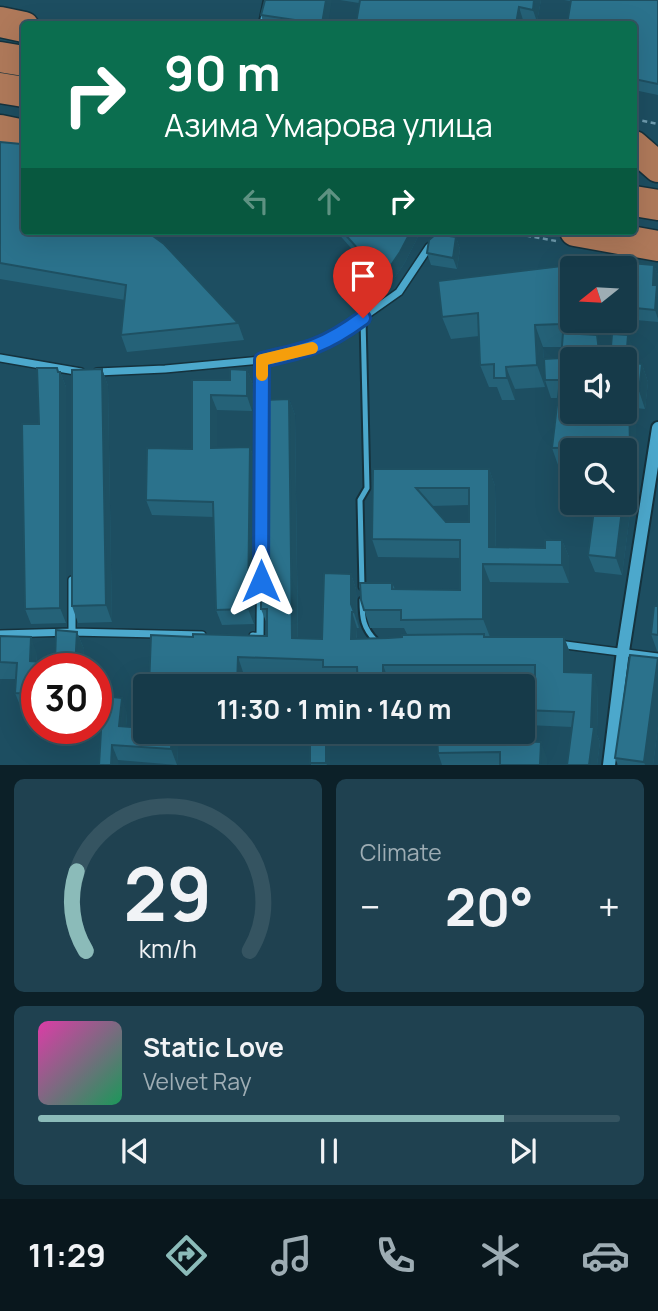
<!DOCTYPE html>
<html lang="en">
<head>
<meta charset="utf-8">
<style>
  :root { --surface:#163a49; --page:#1f4150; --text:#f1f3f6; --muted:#9eadb4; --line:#355461; --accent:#8bbbb9 }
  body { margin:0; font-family:Manrope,sans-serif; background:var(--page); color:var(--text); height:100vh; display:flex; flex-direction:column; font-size:26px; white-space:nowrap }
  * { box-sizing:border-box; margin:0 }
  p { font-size:23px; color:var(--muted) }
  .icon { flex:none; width:38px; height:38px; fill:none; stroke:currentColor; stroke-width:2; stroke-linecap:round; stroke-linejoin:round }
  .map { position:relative; height:765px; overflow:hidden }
  .details { display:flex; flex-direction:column; gap:14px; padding:14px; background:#0c2028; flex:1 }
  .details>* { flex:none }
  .top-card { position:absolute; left:21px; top:21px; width:616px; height:214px; border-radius:7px; box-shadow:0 7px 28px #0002,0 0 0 2px var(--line); background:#0b6e4f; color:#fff; overflow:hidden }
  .needle { width:46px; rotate:252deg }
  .buttons { position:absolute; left:560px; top:256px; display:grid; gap:14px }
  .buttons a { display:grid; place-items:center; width:77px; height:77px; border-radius:7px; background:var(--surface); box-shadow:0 7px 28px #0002,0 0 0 2px var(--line); font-size:35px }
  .speed { position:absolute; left:21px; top:653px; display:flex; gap:14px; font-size:35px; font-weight:700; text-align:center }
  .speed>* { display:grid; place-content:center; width:91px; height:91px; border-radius:50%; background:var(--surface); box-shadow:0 7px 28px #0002,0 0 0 2px var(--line); line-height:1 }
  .speed .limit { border:10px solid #d22; background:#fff; color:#111 }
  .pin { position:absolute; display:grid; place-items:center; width:60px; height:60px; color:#fff; margin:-72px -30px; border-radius:50% 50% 50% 0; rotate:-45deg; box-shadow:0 0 7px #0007 }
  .pin .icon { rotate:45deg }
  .me { position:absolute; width:77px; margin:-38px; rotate:0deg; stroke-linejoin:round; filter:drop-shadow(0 0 5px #0008) }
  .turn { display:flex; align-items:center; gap:24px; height:147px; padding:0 28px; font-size:32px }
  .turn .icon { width:91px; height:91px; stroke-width:2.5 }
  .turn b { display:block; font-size:49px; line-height:60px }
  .lanes { display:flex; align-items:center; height:66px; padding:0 28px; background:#0003; justify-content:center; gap:35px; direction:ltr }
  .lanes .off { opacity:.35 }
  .big { font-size:52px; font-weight:700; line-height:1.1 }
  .details .card { flex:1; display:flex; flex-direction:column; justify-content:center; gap:10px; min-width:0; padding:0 24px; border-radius:10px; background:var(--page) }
  .details .dial { align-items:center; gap:0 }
  .dial svg { height:182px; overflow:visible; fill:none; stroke:var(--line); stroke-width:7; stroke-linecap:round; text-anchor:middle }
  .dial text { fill:var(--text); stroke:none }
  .song { display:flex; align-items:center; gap:21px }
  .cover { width:84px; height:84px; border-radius:10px; background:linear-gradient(135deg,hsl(320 70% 55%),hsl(150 70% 35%)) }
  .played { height:7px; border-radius:4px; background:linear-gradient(90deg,var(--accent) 80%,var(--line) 80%) }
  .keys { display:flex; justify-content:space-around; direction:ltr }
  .heat { display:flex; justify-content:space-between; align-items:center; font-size:38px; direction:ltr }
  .details .tiles { flex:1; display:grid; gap:14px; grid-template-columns:1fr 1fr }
  .card:last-child { grid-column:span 2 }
  .trip { position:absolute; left:133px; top:674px; width:402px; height:70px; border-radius:7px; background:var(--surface); box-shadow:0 7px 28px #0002,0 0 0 2px var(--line); font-weight:700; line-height:70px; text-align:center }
  .tab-bar { display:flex; height:112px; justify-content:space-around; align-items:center; background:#09171d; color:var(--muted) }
  .tab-bar .icon { width:49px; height:49px }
  .tab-bar .active { color:var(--accent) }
  .tab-bar b { font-size:32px; color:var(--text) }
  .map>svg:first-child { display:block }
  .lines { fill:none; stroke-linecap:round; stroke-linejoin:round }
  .service-casing { stroke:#15323d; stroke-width:9 }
  .minor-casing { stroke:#15323d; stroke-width:10 }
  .tertiary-casing { stroke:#15323d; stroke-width:16 }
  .trunk-casing { stroke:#15323d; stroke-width:33 }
  .path { stroke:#6e9bae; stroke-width:2.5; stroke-dasharray:5 3.5; stroke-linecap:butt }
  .service { stroke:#4ca8cc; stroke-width:5 }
  .minor { stroke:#4ca8cc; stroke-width:7 }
  .tertiary { stroke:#4ca8cc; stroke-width:12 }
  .trunk { stroke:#af795a; stroke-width:30 }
  .wall { fill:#256278; fill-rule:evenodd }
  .shaded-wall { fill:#1e5062 }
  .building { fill:#2b728c; stroke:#1e5062; stroke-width:2; fill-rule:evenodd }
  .route-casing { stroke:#114b97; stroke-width:18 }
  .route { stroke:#1a73e8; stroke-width:12 }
  .slow { stroke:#f59e0b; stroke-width:12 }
</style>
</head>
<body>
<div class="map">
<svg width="658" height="765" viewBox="0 0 658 765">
  <rect width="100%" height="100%" fill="#1d4e61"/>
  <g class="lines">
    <defs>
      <path id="service" d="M262 24 267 0
        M362 587 360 500 367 488 363 319
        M362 600C362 618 363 628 376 641"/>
      <path id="minor" d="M0 358 81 372
        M97 372 165 369 262 360 309 349 328 342 399 292 429 247 450 231
        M72 632V580
        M0 634 72 632 202 635
        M253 636 260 637 262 360
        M558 644 658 657"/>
      <path id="tertiary" d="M609 765 623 651 658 428"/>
      <path id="trunk" d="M0 22 24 27
        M0 57 24 61
        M0 88 24 92
        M0 130 24 135
        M634 146 658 167
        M634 201 658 205
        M575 231 658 246"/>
    </defs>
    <use href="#service" class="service-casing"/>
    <use href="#minor" class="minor-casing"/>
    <use href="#tertiary" class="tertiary-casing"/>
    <use href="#trunk" class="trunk-casing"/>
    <path class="path" d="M83 24H87
      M634 119 658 124
      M501 231 556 241"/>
    <use href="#service" class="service"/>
    <use href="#minor" class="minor"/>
    <use href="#tertiary" class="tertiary"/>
    <use href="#trunk" class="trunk"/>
  </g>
  <path class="wall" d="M340 0H541L537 22 523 20V24H356L359 3Z
    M564 0H658V95L634 90V24L570 1Z
    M261 15 328 24H264Z
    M0 142 238 323 244 340 127 352 121 335 125 300 0 279Z
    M336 231H417L419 235 404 264 387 289Z
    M456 237 460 249 457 269 431 265 427 253Z
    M654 265 658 275V322L625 319V268Z
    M572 268V320H600V322L568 325V333L604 352V359H572V411L635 352 634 363 642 364 648 382 645 409 636 408V467L622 575 595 572 588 555 625 450H572V465H558L552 448 558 398H551L545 380 561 358 562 347H543L545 387 515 389V400H502L497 387H489L480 365 479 336 451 339 442 317Z
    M57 368 59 372H60L66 387V623L31 624 25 609 39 424Z
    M102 369 108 386 112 622 78 623 72 606Z
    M247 370 253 385 252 411 217 410V448L250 447 255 462 254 624 222 625 216 610 214 517 152 515 146 500 192 449V380H230Z
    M289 399 295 415 298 638 322 639 351 574 356 589 357 619 359 628H357V639L388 638 402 637 407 634 404 628H370L361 600 392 583 395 589 460 590V558L378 557 372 539 373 469H489L495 486 496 547 545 548 562 540 569 557V583L490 582V637H564L570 653V672L598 688 597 735 600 742 597 765H567L572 727 527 725V734H473L472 732H523V689H535V680L389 681 329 682 327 675 243 672V686H149L193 637 267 636V624L261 609 265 446ZM469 505V522H446L431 506Z
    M658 596V651H657L651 634Z
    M77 632 84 649 83 668H37V711L22 710 15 693 16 679H0V636L37 654V662L55 663Z
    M658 658V726L653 765H618L615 758Z
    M96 682 106 696 127 713 126 727 145 732H179L177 765 118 760V765H99L102 714H96Z
    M310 732 330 765H311Z
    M437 737 547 758V765H442L438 753Z"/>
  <path class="shaded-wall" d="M326 0H332L328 24H322Z
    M534 0H541L537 22 533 10Z
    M519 7 523 20V24H516Z
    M411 231H417L419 235 404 264 387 289 383 277Z
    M456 237 460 249 457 269 453 258Z
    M654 265 658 275V319L655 310 653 285Z
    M560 303 568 325 569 346 561 324Z
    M535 325 543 347 545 387 537 365Z
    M597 335 604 352V359H600Z
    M628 335 635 352 633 380 626 362Z
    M642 364 648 382 645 409 639 391Z
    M506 367 515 389V400L507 378Z
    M57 368 60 376V372L66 387V623L60 608Z
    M102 369 108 386 112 622 106 605Z
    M247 370 253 385 252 411 247 396Z
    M629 390 636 408V467L622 575 616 558 623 502H625Z
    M211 395 217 410V463L211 448Z
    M289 399 295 415 298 653 292 638Z
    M250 447 255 462 254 624 248 609Z
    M489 469 495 486 496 565 489 547Z
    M562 540 569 557V583L562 565Z
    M483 564 490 582V637L483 619Z
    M351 574 356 589 357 619 359 628 351 604Z
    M352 612 357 628 356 654 351 639Z
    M77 632 84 649 83 668H75Z
    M31 637 37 654 36 678 30 661Z
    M564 637 570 653V687L564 672Z
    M238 657 243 672V686H237Z
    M658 664V726L653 765H645L644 762Z
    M383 665 389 681V686H383Z
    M593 673 598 688 597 735 600 742 597 765H589Z
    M101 683 107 700V715L100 697Z
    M122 698 127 713 125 742 119 726Z
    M523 714 527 725V734L523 723Z
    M172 732H179L177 765 171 749Z
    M326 732H330V765H327L326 763Z
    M541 742 547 758V765H540Z
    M112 745 118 760V765H111Z"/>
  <path class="building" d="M265 0H326L322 24 261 15Z
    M360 0H534L533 10 519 7 516 24H363L356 23Z
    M571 0H658V84L634 79V24H567Z
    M0 142 21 144 24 147V231H146L164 244 238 323 121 335 126 285 0 263Z
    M342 231H411L400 252 383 277Z
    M436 234 456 237 453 258 427 253 429 240Z
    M606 261 654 265 653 285H657L655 310 625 307V268H605Z
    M587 263 588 268H572V302L560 303 561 324 535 325 537 365 506 367 507 378H494V364L480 365 478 313 442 317 438 281Z
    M563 333 597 335 600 359H572V411H625V359H610L612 334 628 335 626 362 642 364 639 391 629 390 630 450 625 489V450H602V447L552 448 560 380H545L544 359 561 358Z
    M37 368H57L58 372H60V608L25 609 22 424H39Z
    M102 369 106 605 72 606V370Z
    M230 369 247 370V396L211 395V448L250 447 248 609 216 610 213 502 146 500 147 448 192 449V380H230Z
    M289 399 292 638 322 639 324 573 351 574V604L354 612H352L351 639 388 638 402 637V635L484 634V637H564V672L593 673 591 727H594L589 765H567L574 712 523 710V689H535V665H383V686H358L357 667H323V660L238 657 237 686H149L151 635 193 637V634L267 636V609H261L262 446H265L264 400Z
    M373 469H489V547L545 548V540H562V565L483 564V619L401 620V610H364L361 600 360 583H392V589L460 590V540L372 539ZM416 488H469V522H446Z
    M595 502H623L616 558 588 555Z
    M658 596V635L651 634 654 606H657Z
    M56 630 77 632 75 668H37V694L15 693 17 663 0 662V636L31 637 30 661 55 663Z
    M630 655 658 658 644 762 615 758Z
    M96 682 101 683 100 697H96Z
    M103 696 122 698 119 726 145 728V732H172L171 749 112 745 111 765H99Z
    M310 732H326V763H310Z
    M437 737 541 742 540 765H500V752L438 753Z"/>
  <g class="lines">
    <defs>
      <path id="route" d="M261 581 262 360C307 350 325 346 363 318"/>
    </defs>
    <use href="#route" class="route-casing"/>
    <use href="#route" class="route"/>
    <path class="slow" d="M262 375V360L312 348"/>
  </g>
</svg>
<div class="buttons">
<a><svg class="needle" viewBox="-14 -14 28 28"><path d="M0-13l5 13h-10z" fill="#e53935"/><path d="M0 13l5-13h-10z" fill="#9eadb4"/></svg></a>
<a><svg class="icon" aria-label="sound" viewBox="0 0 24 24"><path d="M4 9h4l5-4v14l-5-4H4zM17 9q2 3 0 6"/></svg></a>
<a><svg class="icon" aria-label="search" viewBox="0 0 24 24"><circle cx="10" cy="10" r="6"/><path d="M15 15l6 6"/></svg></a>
</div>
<div class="speed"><div class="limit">30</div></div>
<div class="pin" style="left:363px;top:318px;background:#d93025"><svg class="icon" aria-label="arrive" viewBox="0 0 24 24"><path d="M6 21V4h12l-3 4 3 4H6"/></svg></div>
<svg class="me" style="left:261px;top:581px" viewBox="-20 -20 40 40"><path d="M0-17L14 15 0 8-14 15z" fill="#1a73e8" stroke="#fff" stroke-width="4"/></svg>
<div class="trip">11:30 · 1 min · 140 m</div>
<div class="top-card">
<div class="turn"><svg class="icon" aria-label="right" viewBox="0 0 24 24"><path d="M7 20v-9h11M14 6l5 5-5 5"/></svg><div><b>90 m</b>Азима Умарова улица</div></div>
<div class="lanes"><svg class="icon off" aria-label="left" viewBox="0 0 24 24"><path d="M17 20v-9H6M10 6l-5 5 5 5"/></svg><svg class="icon off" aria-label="ahead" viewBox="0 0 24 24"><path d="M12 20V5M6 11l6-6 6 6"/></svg><svg class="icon" aria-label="right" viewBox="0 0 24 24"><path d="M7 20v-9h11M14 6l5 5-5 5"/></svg></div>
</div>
</div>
<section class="details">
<div class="tiles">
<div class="card dial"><svg viewBox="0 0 100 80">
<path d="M14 69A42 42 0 1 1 86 69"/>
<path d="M14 69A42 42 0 0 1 10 34" stroke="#8bbbb9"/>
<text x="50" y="56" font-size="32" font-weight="700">29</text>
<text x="50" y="72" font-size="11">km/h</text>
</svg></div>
<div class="card"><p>Climate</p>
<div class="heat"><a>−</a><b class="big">20°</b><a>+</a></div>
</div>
<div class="card">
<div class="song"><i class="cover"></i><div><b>Static Love</b><p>Velvet Ray</p></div></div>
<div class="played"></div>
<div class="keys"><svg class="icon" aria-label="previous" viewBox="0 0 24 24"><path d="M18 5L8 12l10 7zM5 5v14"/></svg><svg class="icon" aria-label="pause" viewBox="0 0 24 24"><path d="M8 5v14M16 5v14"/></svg><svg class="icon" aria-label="next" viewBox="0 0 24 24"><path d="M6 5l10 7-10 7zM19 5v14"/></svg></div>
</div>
</div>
</section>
<nav class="tab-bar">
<b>11:29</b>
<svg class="icon active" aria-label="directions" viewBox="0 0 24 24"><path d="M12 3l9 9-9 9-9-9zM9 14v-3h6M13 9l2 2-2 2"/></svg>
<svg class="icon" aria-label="music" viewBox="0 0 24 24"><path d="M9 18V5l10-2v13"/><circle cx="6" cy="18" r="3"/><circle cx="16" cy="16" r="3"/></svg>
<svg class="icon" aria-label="phone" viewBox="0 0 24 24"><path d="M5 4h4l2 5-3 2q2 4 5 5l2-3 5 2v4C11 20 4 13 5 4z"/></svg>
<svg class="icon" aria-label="climate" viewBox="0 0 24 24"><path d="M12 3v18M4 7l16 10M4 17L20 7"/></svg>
<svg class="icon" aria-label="car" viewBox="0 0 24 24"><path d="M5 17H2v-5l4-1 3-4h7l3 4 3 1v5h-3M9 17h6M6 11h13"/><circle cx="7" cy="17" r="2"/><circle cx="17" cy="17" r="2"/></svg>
</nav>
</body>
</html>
